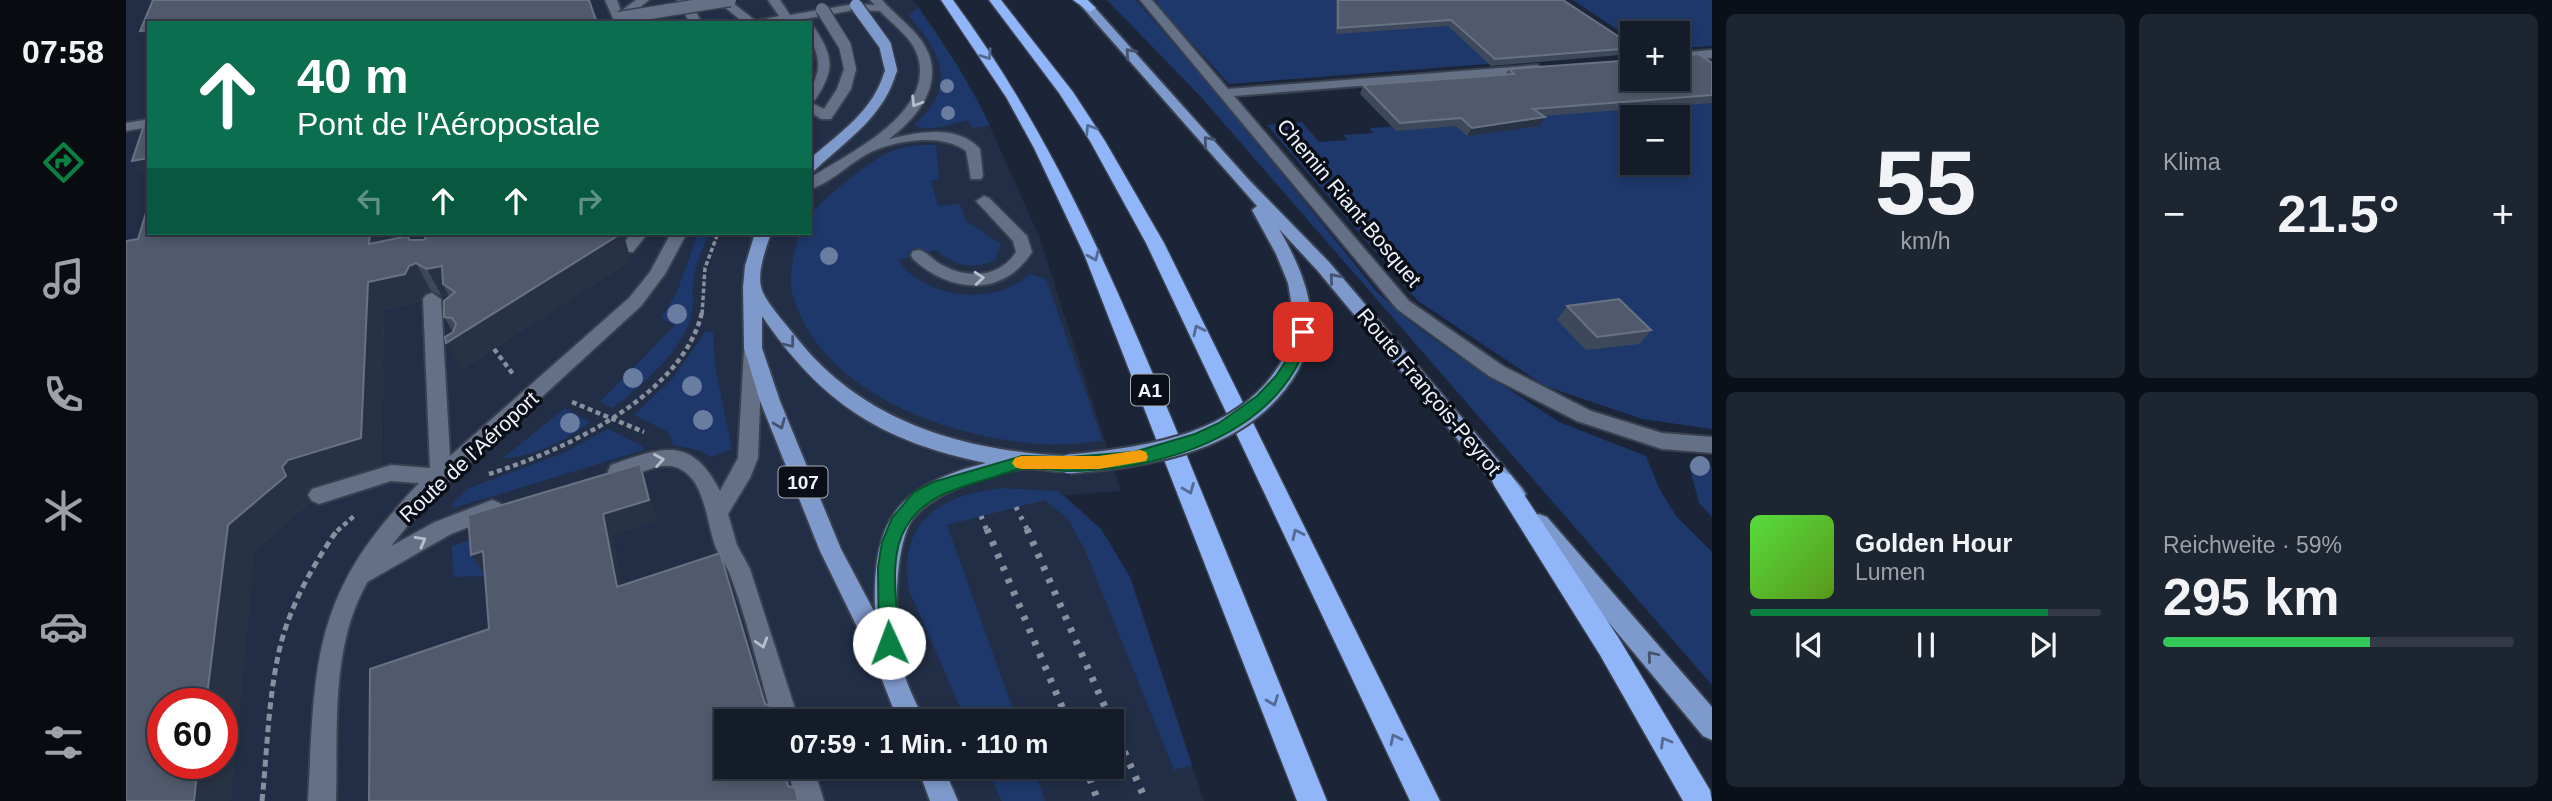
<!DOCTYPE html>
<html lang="de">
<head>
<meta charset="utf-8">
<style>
  :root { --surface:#141c29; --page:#1d2531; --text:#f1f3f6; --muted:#9da1a8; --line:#333a46; --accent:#0b8043 }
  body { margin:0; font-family:Helvetica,sans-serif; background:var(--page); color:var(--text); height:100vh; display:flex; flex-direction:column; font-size:26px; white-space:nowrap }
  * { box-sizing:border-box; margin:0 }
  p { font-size:23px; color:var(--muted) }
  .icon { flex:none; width:38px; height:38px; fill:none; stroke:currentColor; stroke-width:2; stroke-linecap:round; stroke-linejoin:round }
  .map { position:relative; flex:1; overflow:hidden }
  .side { display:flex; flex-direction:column; gap:14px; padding:14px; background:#0b0f17; width:840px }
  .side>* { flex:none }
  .banner { position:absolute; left:21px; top:21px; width:665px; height:214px; border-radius:0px; box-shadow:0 4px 10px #0003,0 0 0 2px var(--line); background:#0b6e4f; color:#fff; overflow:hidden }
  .tools { position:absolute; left:1494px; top:21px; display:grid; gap:14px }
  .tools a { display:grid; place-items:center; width:70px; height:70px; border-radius:0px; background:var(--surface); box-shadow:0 4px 10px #0003,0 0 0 2px var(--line); font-size:35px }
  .speed { position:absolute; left:21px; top:688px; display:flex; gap:14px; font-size:35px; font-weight:700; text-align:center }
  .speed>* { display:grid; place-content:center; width:91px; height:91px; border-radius:50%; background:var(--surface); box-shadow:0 4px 10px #0003,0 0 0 2px var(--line); line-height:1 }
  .speed .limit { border:10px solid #d22; background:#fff; color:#111 }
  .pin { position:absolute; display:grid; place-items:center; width:60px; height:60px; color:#fff; margin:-30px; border-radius:14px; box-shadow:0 4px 10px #0006 }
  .me { position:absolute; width:77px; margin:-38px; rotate:358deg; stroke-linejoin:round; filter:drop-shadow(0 0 5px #0008) }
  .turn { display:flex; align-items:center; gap:24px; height:147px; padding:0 35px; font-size:32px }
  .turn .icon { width:91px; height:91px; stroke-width:2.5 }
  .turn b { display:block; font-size:49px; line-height:60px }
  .lanes { display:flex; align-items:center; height:66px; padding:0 35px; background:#0003; justify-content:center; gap:35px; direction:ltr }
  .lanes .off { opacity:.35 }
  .big { font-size:52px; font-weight:800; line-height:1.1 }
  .side .card { flex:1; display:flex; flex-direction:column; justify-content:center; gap:10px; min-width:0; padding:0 24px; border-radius:10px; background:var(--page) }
  .side .dial { align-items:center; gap:0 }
  .dial b { font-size:91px; line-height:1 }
  .song { display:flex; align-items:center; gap:21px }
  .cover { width:84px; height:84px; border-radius:10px; background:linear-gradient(135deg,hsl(110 70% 55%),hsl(90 70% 35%)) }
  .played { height:7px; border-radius:4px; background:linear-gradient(90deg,var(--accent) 85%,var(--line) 85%) }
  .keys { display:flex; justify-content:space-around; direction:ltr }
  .heat { display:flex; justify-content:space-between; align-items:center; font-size:38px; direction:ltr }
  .charge { height:10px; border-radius:5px; background:linear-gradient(90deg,#34c759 59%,var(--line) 0) }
  .side .tiles { flex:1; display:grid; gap:14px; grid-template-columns:repeat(2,1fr) }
  .trip { position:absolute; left:588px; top:709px; width:410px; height:70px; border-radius:0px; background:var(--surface); box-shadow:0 4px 10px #0003,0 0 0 2px var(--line); font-weight:800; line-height:70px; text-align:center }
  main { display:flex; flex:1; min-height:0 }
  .menu { display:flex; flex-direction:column; width:126px; justify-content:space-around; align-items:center; background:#080b10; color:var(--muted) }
  .menu .icon { width:49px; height:49px }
  .menu .selected { color:var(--accent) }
  .menu b { font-size:32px; color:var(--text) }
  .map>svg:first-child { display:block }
  .built { fill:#212e45; fill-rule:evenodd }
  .green { fill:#1e386b; fill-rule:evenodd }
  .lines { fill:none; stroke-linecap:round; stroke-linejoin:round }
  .service-casing { stroke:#39404f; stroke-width:4 }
  .minor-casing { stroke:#39404f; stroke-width:4 }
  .primary-casing { stroke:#39404f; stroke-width:4 }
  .motorway-casing { stroke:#39404f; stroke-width:3 }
  .path-far2 { stroke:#88909e; stroke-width:3.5; stroke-dasharray:4.5 2.5; stroke-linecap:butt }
  .path-far1 { stroke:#88909e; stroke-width:4.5; stroke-dasharray:5 3.5; stroke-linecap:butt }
  .path { stroke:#88909e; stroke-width:5; stroke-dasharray:7 4.5; stroke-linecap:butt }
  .service { fill:#647086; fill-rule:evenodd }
  .minor { fill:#647086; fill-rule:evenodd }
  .primary { fill:#7e99cb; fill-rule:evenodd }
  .motorway { fill:#90b5f9; fill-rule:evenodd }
  .rail-far1 { stroke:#88909e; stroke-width:5; stroke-dasharray:3.5 7; stroke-linecap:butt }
  .rail { stroke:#88909e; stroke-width:7; stroke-dasharray:4.5 9; stroke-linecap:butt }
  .service-bridge-casing { stroke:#39404f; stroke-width:15; stroke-linecap:butt }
  .primary-bridge-far1-casing { stroke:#39404f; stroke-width:15; stroke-linecap:butt }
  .primary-bridge-casing { stroke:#39404f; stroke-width:23; stroke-linecap:butt }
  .service-bridge { stroke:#647086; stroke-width:12 }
  .primary-bridge-far1 { stroke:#7e99cb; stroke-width:12 }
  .primary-bridge { stroke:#7e99cb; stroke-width:19 }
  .tree { fill:#697da1 }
  .wall { fill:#3d485a }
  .shaded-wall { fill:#283245 }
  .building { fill:#505a6c; stroke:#697283; stroke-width:2 }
  .oneway { stroke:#445470 }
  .oneway2 { stroke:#546a93 }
  .oneway3 { stroke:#b7bfce }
  .route { fill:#0b8043; stroke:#07532c; stroke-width:2 }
  .slow { fill:#f59e0b }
  .labels { text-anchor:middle; stroke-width:7; stroke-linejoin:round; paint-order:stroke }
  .shield { fill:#0a0e16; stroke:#aaafb8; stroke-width:2 }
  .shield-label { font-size:19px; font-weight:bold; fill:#eef4fe }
  .street-label { font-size:21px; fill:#eef4fe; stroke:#0a0e16 }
</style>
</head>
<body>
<main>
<nav class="menu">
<b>07:58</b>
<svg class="icon selected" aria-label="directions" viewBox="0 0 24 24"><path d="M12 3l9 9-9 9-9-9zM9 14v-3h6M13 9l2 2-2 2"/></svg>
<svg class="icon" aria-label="music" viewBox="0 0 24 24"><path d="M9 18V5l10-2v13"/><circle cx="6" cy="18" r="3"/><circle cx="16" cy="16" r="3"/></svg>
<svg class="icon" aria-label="phone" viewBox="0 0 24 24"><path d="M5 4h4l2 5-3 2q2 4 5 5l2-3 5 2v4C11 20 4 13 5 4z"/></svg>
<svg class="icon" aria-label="climate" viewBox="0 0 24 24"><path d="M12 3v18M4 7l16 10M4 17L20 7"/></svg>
<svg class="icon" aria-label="car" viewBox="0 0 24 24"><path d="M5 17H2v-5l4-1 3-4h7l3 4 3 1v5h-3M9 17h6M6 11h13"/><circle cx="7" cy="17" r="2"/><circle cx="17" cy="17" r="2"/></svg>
<svg class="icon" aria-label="filters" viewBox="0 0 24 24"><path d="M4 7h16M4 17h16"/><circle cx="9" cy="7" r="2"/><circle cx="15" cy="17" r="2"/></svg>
</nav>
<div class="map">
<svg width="1586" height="801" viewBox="0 0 1586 801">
  <rect width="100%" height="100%" fill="#1b2537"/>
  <path class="built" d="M0 0H787L810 31 851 98 913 236 995 491 938 495 975 529 1004 577 1078 801H0ZM23 23H684V233H23ZM37 704H96V763H37ZM600 721H985V766H600Z"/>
  <path class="green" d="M981 0H1010L1098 102 1252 293 1282 320 1326 352 1433 422 1520 456 1533 488 1550 516 1586 552V685L1075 97Z
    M1030 0H1367L1489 54 1103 84 1034 8Z
    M1447 0H1586V46L1552 48V33H1507V40Z
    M792 7 833 68 864 125 847 128 841 120C825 124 804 133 788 125 832 86 817 54 783 16Z
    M1586 61V429L1516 419 1419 386 1292 301 1141 125 1176 122 1193 142 1221 140 1218 135 1247 133 1244 128 1273 126 1507 79H1552V64ZM1507 117H1552V163H1507Z
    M810 145 813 179 805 181 812 206 834 204 840 221 875 244 869 260C846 271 828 265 810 250L772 260C798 299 869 307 904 274L920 279 977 441C956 443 934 446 913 444 823 437 698 394 668 299 661 278 667 256 673 235L674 233H684C684 228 683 221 685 216 690 203 747 159 761 153 777 146 794 144 810 145Z
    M572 233H584C576 249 568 267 567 285 566 294 568 303 566 312 561 347 514 388 486 408L474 402 549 325 535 318 551 292Z
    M579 332H587L589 366 606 449 584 457 575 451 547 445 542 432 508 415 546 379Z
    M439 408 464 422C441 440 406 458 377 458Z
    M482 429 516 446 518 450 328 508 325 505 343 488 437 453Z
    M1568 460 1578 461 1586 467V517L1573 503 1563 465Z
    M877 488 932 491 975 529 1004 577 1066 765 1048 770 959 550 942 519 919 500 821 525 891 721H840L783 590C771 522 815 494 877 488Z
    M357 536 360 576 327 577 326 546Z
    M860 767H907L919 801H876Z"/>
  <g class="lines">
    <defs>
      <path id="service" d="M479 0H491L495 11 510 0H523L499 19 501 23H489Z
        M551 0H563L576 23H564Z
        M590 0H603L630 21 653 16 642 0H654L664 15 728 4 749 5 744 0H756C768 14 784 25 795 40 822 78 795 115 763 139 792 132 832 124 854 149L857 176 855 179H845L840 151C816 133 771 140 745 152 724 162 706 183 684 189V178C723 153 808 114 792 57 787 38 767 25 754 11L728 10 657 23H618Z
        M684 27H688C708 57 709 70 689 100L684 101C684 88 691 79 692 67 693 53 684 41 684 27Z
        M724 65 730 69 725 89 705 119H695L684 112V102L698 109 711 89 718 69Z
        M23 119V127L0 131V123Z
        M858 196 863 198 901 236 906 252C877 298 824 293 787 259L785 255 787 251 793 250C801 252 805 258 811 262 837 279 872 280 890 252L887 241 850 201Z
        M506 233H522L507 252H495L493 248Z
        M545 233H561L539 274 515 306 322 483 315 485 265 481 193 504 186 501 182 495 186 489 265 465 304 468 297 299 300 295 306 293 315 299 324 456 503 298 524 272Z
        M627 343 633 344 636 349 632 458 624 478 602 514 611 545 624 569 673 721H647C633 673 621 618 603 572 599 564 594 556 590 548 580 523 580 480 552 468 529 458 506 484 485 477L482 471 485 465C535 448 565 434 594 491L612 458 618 349 621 344Z
        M366 500 374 503 377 509 374 515 325 534 243 581 235 584 227 581 224 574 227 567 309 522Z
        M661 766H687L698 801H670Z"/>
      <path id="minor" d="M1014 0H1026L1102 89 1412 65V71L1408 72 1108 96 1283 301 1377 366 1465 411 1536 433 1586 437V453L1536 449 1451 421 1363 376 1271 309Z
        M1586 50V58L1552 61V53Z
        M315 469 322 471 325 477 322 483C285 520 247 561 228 611 206 670 212 739 210 801H182C189 682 183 607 268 511 280 497 297 475 315 469Z"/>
      <path id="primary" d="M950 0H962L1123 180 1203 262 1396 488 1400 494 1396 500 1389 503 1382 500 1191 270 1153 229C1172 262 1186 293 1186 332L1183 336H1171L1162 283 1150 254 1126 210 1131 206Z
        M765 66 771 70C759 116 722 139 689 170L684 171V159C715 131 747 112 759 70Z
        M629 233H645C640 249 630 273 636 290 641 304 661 325 670 337 737 423 839 451 943 456L950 458 953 464 950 470C933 475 915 467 897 469 865 473 806 493 787 519 767 545 768 636 776 666 780 685 791 703 798 721H772L753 672 694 551 634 401 618 348 617 287 619 266ZM636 316C695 403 756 442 860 463 769 486 746 520 749 613L715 549 654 401 636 348Z
        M1413 514 1421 517 1586 707V740L1577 736 1405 529 1402 523 1405 517Z
        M791 766H817L832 801H804Z"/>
      <path id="motorway" d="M815 0H827C925 133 984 271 1047 422 1099 548 1150 675 1201 801H1171L958 254 908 148 880 97Z
        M863 0H875L947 92 979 141 1038 243 1314 801H1284L1020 243 964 141 933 93Z
        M947 0H961L970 8 964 12Z
        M1377 472 1385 475 1492 637 1584 790 1586 801H1557L1474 655 1369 487 1366 481 1369 475Z"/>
    </defs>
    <use href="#service" class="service-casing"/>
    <use href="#minor" class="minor-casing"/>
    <use href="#primary" class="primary-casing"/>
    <use href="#motorway" class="motorway-casing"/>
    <path class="path-far2" d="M576 314 579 268 592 233"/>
    <path class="path-far1" d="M368 349 387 374
      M446 402 518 432
      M363 474C437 451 557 396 576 312
      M211 531 228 516"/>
    <path class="path" d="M136 801C141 753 142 703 152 656 161 611 186 566 212 529"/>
    <use href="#service" class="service"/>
    <use href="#minor" class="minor"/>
    <use href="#primary" class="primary"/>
    <use href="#motorway" class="motorway"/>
    <path class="rail-far1" d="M890 507 902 531
      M855 516 861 531"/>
    <path class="rail" d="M861 529 942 721
      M901 529 1020 801
      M959 766 972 801"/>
    <defs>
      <path id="service-bridge" d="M696 9 719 46 724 69
        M493 18 604 0"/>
      <path id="primary-bridge-far1" d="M730 5 759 45 765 70"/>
      <path id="primary-bridge" d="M943 464C1022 457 1119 443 1163 367 1169 357 1172 343 1177 332"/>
    </defs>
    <use href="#service-bridge" class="service-bridge-casing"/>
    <use href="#primary-bridge-far1" class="primary-bridge-far1-casing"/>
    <use href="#primary-bridge" class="primary-bridge-casing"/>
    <use href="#service-bridge" class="service-bridge"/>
    <use href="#primary-bridge-far1" class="primary-bridge-far1"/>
    <use href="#primary-bridge" class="primary-bridge"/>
  </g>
  <g class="tree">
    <circle cx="821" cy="86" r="7"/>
    <circle cx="822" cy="113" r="7"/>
    <circle cx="703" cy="256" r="9"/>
    <circle cx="551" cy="314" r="10"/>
    <circle cx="507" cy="378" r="10"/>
    <circle cx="566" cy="386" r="10"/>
    <circle cx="577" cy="420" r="10"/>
    <circle cx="444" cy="423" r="10"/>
    <circle cx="1574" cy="466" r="10"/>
  </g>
  <path class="wall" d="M1210 0 1507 46V52L1505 54 1365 66 1322 26 1210 34Z
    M1586 63V103L1417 116 1414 126 1341 136 1330 126 1270 131 1234 94 1237 85 1380 74 1383 69Z
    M497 233 505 260 335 370 327 332 318 317 323 297 322 295 316 296 305 291 298 293 294 301 258 310 255 465 185 486 180 494 184 502 129 551 12 239 284 240Z
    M1441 306 1525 330 1514 344 1460 350 1431 320Z"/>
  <path class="shaded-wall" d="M23 30V44L14 31Z
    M1419 117 1414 126 1341 136 1346 128Z
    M23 158V183L6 161Z
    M244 233H260L259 271 243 244Z
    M497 233 505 260 335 370 320 343Z
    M290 263 305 291 298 293 294 301 258 310 255 465 185 486 180 494 184 502 129 551 105 801H68L72 763H96V704H80L102 525 156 467 242 282Z
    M316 266 329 292 317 284 322 295 316 296 301 269Z
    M514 464 523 486 531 521 487 535 501 607 491 587 477 514Z
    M357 551 360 576 345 555Z"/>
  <path class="building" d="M27 0H463L471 23H23V30L14 31Z
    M1212 0H1437L1507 46V48L1369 59 1325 20 1212 28Z
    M1572 54 1586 63V95L1407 109 1419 117 1346 128 1335 118 1274 123 1237 85 1388 74 1383 69 1507 60V79H1552V56Z
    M21 116H23V158L6 161Z
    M23 203V233H244L243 244 281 236 284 240H298L301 234 306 233H496L320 343 319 337 327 332 330 324 326 318 318 317V301L329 292 317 284 316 266 301 269 290 263 283 266 279 274 242 282 235 438 162 460 156 467 160 476 102 525 80 704H37V763H72L68 801H0V241L12 239Z
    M1493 299 1525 330 1471 337 1441 306Z
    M514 464 523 500 477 514 491 587 594 553 639 704 646 706 650 721H600V766H657L662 786 669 788 672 801H243L244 669 363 629 357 551 345 555 342 515Z"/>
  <defs><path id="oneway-chevron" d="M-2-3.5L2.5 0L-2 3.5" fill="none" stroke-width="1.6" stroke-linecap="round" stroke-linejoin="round" transform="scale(1.75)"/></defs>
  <g class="oneway">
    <use href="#oneway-chevron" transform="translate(1004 53) rotate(-132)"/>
    <use href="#oneway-chevron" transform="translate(1082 141) rotate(-131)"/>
    <use href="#oneway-chevron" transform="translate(1208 278) rotate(-131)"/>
    <use href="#oneway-chevron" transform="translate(664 343) rotate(52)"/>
    <use href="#oneway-chevron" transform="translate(654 424) rotate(68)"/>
    <use href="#oneway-chevron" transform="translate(1526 656) rotate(-130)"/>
  </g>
  <g class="oneway2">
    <use href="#oneway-chevron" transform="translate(861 55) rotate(56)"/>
    <use href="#oneway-chevron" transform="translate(964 129) rotate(-122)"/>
    <use href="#oneway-chevron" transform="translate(968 256) rotate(67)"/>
    <use href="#oneway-chevron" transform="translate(1072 330) rotate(-116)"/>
    <use href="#oneway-chevron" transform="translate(1063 489) rotate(68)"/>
    <use href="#oneway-chevron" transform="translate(1171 534) rotate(-116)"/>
    <use href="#oneway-chevron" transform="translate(1147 701) rotate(69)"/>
    <use href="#oneway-chevron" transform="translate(1269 739) rotate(-116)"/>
    <use href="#oneway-chevron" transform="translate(1539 742) rotate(-120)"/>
  </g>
  <g class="oneway3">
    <use href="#oneway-chevron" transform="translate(790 102) rotate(122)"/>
    <use href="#oneway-chevron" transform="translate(853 278) rotate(-5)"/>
    <use href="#oneway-chevron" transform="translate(533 460) rotate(-10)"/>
    <use href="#oneway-chevron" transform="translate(295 541) rotate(-29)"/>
    <use href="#oneway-chevron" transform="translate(636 643) rotate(73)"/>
  </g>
  <path class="route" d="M1177 327 1184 332C1164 412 1084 451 1008 465 986 469 960 471 939 471 925 470 909 467 896 469 886 470 875 475 865 478 832 488 799 495 780 527 761 558 772 608 773 643L770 649 763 652 756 649 753 643 752 567 756 542 766 518 788 492 807 482 896 456 943 457 1008 452 1069 434 1093 423 1131 396 1150 376 1163 356 1170 332Z"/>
  <path class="slow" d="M1014 450 1020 452 1022 457 1020 461 973 469H895L889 467 886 463 889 458 895 456H973Z"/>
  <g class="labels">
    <g class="shield">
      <rect x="1005" y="374.5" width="38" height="31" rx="5"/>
      <rect x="652.5" y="466.5" width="49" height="31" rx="5"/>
    </g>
    <g class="shield-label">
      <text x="1024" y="397">A1</text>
      <text x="677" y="489">107</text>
    </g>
    <g class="street-label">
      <text transform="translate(1223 203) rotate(50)" y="7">Chemin Riant-Bosquet</text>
      <text transform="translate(1303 392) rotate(50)" y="7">Route François-Peyrot</text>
      <text transform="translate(343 457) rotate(-43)" y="7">Route de l'Aéroport</text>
    </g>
  </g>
</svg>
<div class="tools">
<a>+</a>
<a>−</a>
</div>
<div class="speed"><div class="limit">60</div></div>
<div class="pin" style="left:1177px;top:332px;background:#d93025"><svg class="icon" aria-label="arrive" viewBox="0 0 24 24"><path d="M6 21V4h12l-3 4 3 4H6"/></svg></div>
<svg class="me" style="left:763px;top:643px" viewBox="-20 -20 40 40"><circle r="19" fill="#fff"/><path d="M0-13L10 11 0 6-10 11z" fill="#0b8043"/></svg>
<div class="trip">07:59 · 1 Min. · 110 m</div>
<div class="banner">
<div class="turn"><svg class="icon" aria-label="ahead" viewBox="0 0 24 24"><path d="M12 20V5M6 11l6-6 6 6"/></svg><div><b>40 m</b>Pont de l'Aéropostale</div></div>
<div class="lanes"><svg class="icon off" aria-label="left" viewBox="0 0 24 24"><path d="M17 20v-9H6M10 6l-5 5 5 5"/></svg><svg class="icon" aria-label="ahead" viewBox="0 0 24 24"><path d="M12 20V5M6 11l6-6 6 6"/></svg><svg class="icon" aria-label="ahead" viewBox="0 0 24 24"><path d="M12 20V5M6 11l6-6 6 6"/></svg><svg class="icon off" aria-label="right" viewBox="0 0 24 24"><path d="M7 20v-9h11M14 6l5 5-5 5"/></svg></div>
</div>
</div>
<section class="side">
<div class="tiles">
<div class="card dial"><b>55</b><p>km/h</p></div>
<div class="card"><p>Klima</p>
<div class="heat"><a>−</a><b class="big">21.5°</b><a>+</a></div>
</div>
<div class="card">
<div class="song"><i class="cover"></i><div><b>Golden Hour</b><p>Lumen</p></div></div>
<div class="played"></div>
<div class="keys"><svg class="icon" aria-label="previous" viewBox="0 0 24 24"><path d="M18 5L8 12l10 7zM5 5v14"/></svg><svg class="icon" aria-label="pause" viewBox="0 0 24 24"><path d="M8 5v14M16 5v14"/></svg><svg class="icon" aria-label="next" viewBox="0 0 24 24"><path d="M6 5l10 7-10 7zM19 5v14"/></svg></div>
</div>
<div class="card"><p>Reichweite · 59%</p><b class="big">295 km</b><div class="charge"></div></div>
</div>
</section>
</main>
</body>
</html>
